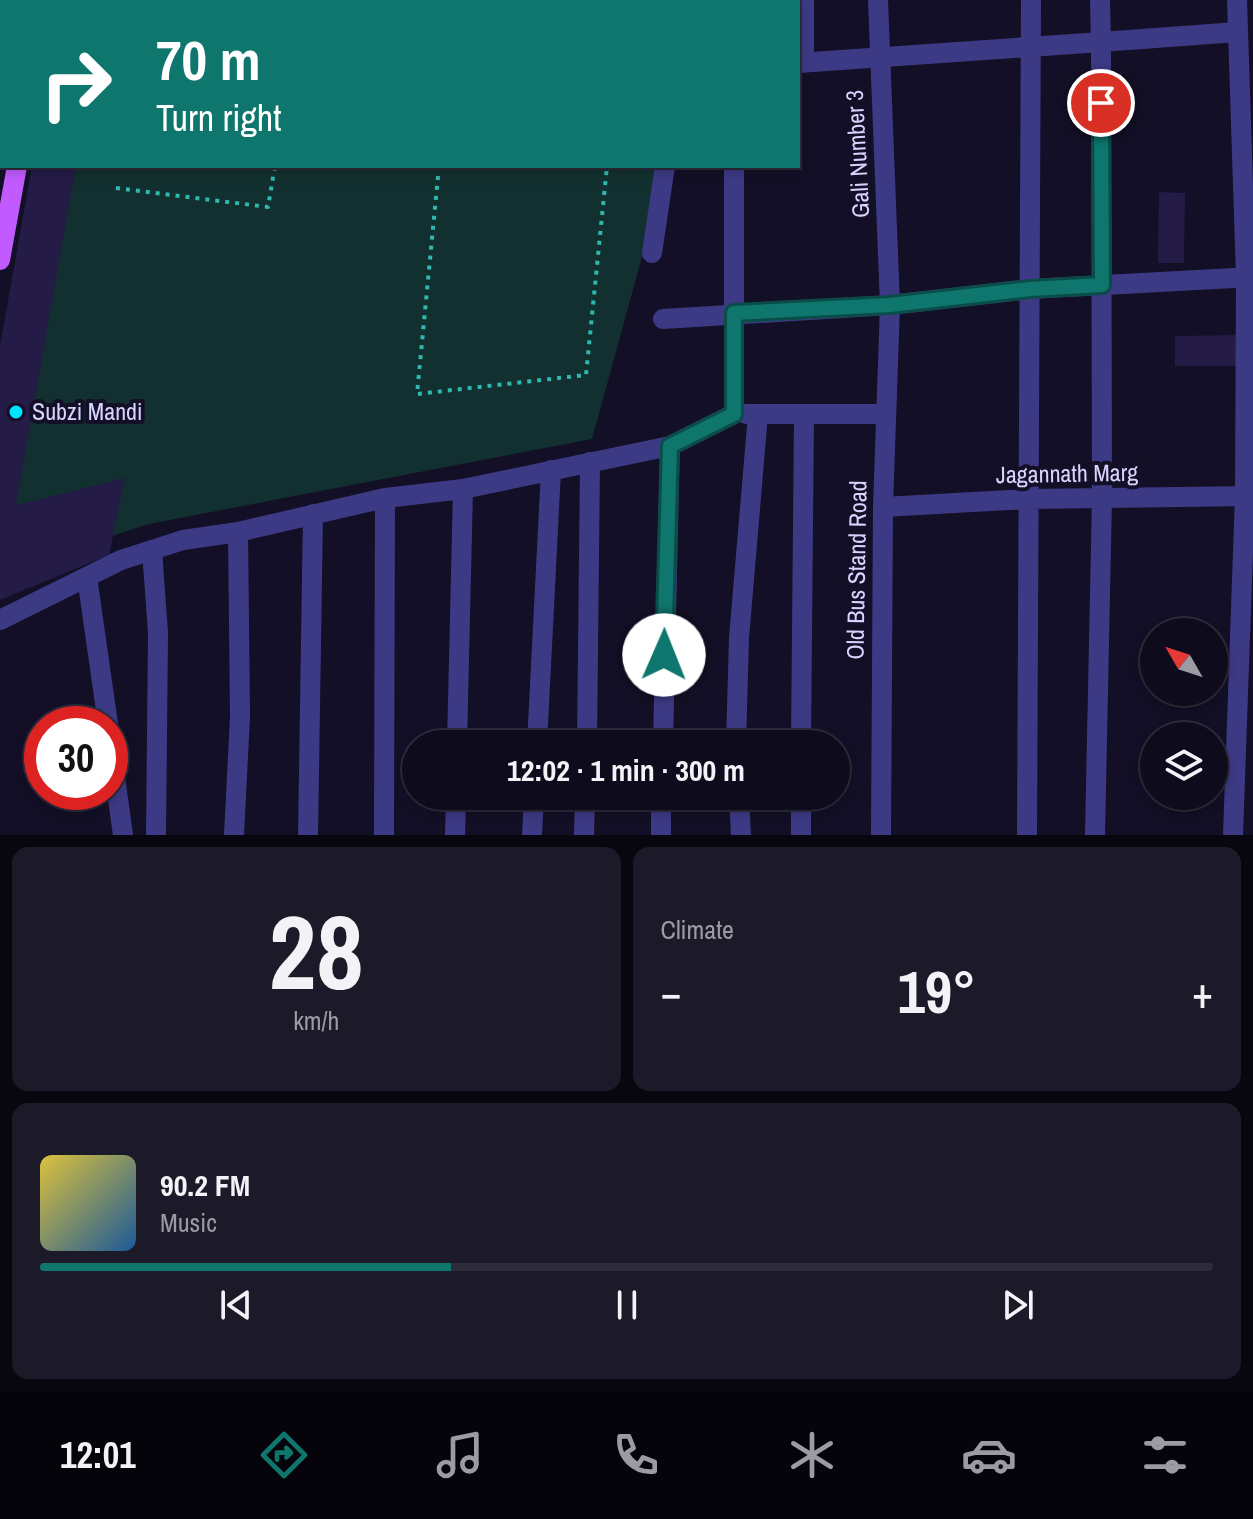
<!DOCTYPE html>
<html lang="en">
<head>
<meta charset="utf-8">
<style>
  :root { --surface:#0e0b1c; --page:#1c1929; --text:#f1f3f6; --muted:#9b9ba3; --line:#2e2b3b; --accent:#0f766e }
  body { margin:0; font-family:"Archivo Narrow",sans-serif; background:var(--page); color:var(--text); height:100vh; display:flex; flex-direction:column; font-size:30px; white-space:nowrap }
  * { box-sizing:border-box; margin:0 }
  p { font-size:26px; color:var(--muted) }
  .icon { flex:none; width:44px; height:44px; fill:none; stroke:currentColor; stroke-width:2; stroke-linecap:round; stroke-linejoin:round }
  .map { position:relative; height:835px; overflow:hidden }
  .details { display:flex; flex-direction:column; gap:12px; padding:12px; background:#08060f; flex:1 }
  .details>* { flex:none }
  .top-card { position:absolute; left:0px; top:0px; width:800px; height:168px; box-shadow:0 4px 12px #0003,0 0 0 2px var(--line); background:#0f766e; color:#fff; overflow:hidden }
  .needle { width:52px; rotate:309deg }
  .fabs { position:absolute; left:1140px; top:618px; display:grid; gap:16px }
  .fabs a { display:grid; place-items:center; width:88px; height:88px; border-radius:50%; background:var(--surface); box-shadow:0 4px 12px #0003,0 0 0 2px var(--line); font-size:40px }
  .speed { position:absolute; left:24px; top:706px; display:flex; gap:16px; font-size:40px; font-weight:700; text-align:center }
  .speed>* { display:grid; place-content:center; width:104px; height:104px; border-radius:50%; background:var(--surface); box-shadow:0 4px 12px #0003,0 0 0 2px var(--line); line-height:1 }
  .speed .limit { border:12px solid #d22; background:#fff; color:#111 }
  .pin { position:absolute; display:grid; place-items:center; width:68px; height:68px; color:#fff; margin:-34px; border:4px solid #fff; border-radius:50%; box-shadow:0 2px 8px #0007 }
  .me { position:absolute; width:88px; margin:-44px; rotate:1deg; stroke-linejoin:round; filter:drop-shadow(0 0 6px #0008) }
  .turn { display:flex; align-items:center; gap:28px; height:168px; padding:0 24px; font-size:36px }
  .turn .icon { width:104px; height:104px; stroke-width:2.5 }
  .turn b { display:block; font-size:56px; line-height:68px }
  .big { font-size:60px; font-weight:700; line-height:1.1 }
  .details .widget { flex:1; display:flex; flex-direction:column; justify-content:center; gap:12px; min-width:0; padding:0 28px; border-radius:16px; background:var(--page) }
  .details .dial { align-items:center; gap:0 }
  .dial b { font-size:104px; line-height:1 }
  .song { display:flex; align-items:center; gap:24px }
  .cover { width:96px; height:96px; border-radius:12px; background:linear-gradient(135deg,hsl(50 70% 55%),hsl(210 70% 35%)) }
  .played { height:8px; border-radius:4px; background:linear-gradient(90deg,var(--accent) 35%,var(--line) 35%) }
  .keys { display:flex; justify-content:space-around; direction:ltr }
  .heat { display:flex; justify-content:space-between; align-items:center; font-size:44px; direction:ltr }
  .details .tiles { flex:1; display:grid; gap:12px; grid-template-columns:1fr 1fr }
  .widget:last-child { grid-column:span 2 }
  .trip { position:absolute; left:402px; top:730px; width:448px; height:80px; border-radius:40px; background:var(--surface); box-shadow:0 4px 12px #0003,0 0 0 2px var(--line); font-weight:700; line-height:80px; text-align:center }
  .tab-bar { display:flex; height:128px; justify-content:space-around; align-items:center; background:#06040b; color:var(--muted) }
  .tab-bar .icon { width:56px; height:56px }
  .tab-bar .current { color:var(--accent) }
  .tab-bar b { font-size:36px; color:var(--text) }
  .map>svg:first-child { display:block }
  .green { fill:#12302f }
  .building { fill:#241b47 }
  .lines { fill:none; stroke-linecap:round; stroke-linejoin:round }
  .path { stroke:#2fb8b0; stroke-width:4; stroke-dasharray:4 6; stroke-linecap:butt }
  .minor { stroke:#3d3a85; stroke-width:20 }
  .major { stroke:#c25bff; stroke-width:20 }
  .route-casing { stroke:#0a4d48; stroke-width:20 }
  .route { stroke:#0f766e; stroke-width:14 }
  .poi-dot { fill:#00e5ff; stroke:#130f26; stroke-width:3 }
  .labels { text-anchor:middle; stroke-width:8; stroke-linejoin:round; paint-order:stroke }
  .street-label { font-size:24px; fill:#d9d4ff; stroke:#130f26 }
  .poi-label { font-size:24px; fill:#d9d4ff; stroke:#130f26; text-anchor:start }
</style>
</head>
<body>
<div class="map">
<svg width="1253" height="835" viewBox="0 0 1253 835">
  <rect width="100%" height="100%" fill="#130f26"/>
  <path class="green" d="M90 0H703V2H90Z
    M60 166H667L592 439 149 524 22 565 0 505Z"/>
  <path class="building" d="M32 166H76L16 505 125 478 109 555 0 600V346Z
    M1159 192 1185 193 1184 263H1158Z
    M1238 335V366H1175V336Z"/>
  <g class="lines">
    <path class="path" d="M366 2 367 0
      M622 2V0
      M439 166 417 394 586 375 607 166
      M116 188 268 207 275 166"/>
    <path class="minor" d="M804 0V63
      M878 0 890 305 883 507 881 835
      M1100 0 1101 42 1237 32
      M695 2V0
      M798 63 1101 42 1102 498 1095 835
      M652 253 665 166
      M663 319 890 305 1030 289 1253 277
      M746 414H885
      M670 446 734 414V166
      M883 507 1029 499 1253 496
      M238 532 385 498 463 489 670 446 663 744
      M152 550 158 633 156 835
      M87 577 108 724
      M0 620 121 560 183 540 238 532 240 717 234 835
      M110 741 123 835
      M457 744 463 489
      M537 744 551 470
      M587 744 590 462
      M736 744 739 638 758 414
      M801 744 804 414
      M739 796 741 835
      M308 835 313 514
      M384 835 385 498
      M455 835 456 796
      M532 835 534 796
      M584 835 585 796
      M661 835V796
      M801 835V796
      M1027 835 1031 0
      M1233 835 1245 496 1246 277 1237 0"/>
    <path class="major" d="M45 2 46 0
      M0 260 17 166"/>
  </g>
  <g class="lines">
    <defs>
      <path id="route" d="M664 655 670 446 734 414V313L890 305 1030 289 1102 285 1101 103"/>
    </defs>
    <use href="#route" class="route-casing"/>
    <use href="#route" class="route"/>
  </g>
  <circle class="poi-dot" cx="16" cy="412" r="8"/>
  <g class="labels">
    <g class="street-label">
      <text transform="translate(858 154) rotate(-93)" y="8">Gali Number 3</text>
      <text transform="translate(1067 474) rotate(-1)" y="8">Jagannath Marg</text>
      <text transform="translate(857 570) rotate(-89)" y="8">Old Bus Stand Road</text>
    </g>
    <g class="poi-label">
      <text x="32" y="420">Subzi Mandi</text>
    </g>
  </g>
</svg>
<div class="fabs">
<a><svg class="needle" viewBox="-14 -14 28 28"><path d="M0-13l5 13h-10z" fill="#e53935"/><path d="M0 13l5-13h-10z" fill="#9b9ba3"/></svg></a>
<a><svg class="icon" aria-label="layers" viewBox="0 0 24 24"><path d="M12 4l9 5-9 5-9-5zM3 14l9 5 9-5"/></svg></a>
</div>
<div class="speed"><div class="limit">30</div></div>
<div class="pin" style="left:1101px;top:103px;background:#d93025"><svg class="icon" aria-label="arrive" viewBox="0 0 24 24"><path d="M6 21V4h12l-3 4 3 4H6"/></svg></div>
<svg class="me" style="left:664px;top:655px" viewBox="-20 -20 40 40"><circle r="19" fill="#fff"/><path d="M0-13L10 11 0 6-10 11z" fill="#0f766e"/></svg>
<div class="trip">12:02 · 1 min · 300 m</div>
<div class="top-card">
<div class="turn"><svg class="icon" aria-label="right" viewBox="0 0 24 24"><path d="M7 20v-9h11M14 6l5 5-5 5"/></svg><div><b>70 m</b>Turn right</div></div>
</div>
</div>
<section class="details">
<div class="tiles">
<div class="widget dial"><b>28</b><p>km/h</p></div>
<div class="widget"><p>Climate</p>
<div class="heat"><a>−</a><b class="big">19°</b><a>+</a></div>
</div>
<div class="widget">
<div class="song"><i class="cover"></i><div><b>90.2 FM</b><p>Music</p></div></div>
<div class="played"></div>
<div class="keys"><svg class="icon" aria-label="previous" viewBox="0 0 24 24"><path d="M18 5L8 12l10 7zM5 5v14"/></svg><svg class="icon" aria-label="pause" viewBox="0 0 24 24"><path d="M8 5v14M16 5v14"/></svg><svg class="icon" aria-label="next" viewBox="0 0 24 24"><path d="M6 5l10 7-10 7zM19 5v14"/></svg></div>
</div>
</div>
</section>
<nav class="tab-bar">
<b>12:01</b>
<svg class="icon current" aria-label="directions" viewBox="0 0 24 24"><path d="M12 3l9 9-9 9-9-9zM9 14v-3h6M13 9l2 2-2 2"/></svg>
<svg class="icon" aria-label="music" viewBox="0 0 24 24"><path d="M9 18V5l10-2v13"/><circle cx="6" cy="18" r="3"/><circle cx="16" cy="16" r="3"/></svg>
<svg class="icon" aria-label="phone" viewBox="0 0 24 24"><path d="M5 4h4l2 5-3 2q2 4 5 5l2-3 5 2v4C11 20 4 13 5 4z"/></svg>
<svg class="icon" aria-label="climate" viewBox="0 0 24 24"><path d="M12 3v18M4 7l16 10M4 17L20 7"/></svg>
<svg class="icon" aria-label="car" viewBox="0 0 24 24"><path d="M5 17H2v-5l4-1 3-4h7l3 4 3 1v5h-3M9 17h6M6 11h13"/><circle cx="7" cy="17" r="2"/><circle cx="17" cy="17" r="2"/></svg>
<svg class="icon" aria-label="filters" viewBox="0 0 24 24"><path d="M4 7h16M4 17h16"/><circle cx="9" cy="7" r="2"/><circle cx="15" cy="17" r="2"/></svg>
</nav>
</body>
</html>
